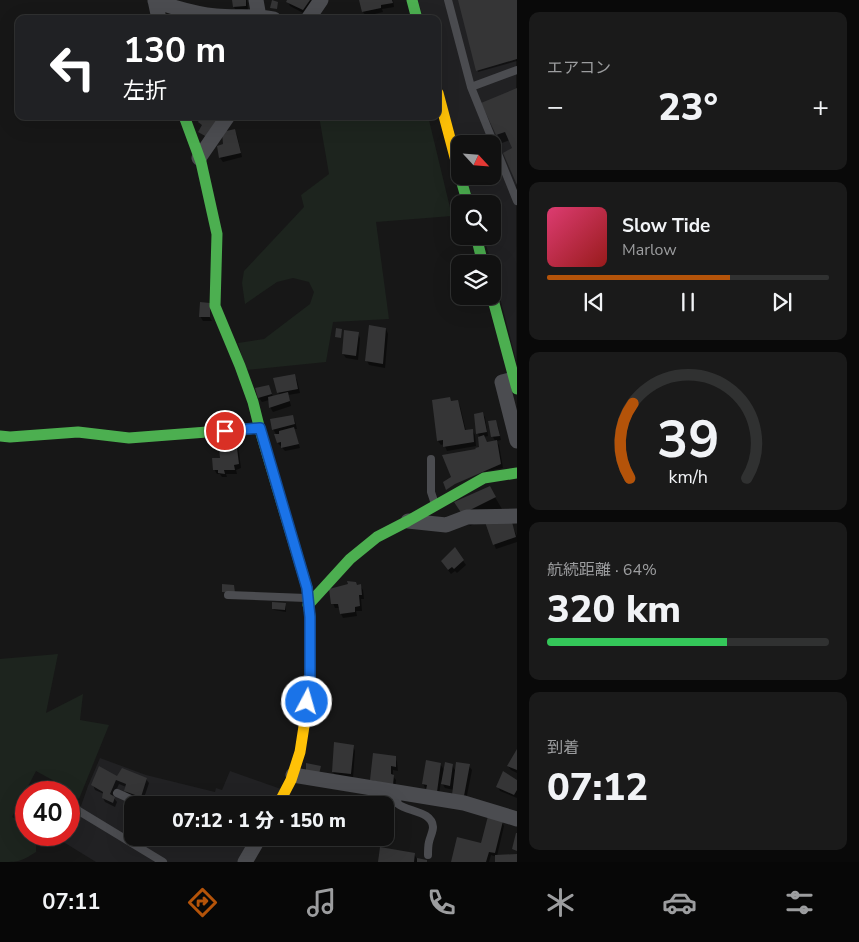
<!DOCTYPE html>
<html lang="ja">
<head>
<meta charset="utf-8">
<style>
  :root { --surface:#111; --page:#1a1a1a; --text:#f1f3f6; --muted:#9c9d9f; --line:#303131; --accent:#b45309 }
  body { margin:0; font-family:"Nunito Sans","Noto Sans JP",sans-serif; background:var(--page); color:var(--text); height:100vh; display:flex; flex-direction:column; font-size:19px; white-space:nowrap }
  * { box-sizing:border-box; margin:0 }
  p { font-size:16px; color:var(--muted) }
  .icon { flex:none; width:28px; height:28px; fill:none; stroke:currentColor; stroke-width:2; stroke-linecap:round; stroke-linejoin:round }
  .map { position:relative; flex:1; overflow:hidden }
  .panel { display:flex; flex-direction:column; gap:12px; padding:12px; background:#090909; width:342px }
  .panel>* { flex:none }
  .hud { position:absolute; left:15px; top:15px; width:426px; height:105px; border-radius:10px; box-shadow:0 5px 20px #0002,0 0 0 1px var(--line); background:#202124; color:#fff; overflow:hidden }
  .needle { width:32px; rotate:116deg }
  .tools { position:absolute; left:451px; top:135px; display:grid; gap:10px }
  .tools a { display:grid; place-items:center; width:50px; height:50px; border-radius:10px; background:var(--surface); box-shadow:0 5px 20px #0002,0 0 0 1px var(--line); font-size:25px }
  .speed { position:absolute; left:15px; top:781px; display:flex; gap:10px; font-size:25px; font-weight:700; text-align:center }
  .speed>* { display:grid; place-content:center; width:65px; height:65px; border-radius:50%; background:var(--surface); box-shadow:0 5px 20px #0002,0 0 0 1px var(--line); line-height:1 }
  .speed .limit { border:8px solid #d22; background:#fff; color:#111 }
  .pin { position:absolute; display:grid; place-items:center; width:42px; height:42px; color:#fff; margin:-21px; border:2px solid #fff; border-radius:50%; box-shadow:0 1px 5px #0007 }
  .me { position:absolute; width:55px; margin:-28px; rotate:6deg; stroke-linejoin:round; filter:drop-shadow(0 0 4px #0008) }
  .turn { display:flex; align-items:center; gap:18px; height:105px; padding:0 25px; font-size:22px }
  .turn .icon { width:65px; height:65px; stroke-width:2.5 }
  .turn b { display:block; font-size:35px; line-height:42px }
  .big { font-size:38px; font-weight:800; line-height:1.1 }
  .panel .card { flex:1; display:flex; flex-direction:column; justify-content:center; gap:8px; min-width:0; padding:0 18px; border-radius:10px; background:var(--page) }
  .panel .dial { align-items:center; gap:0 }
  .dial svg { height:130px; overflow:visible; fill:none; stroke:var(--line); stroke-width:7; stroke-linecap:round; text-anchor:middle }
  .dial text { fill:var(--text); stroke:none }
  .song { display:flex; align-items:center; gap:15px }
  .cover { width:60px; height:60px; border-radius:8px; background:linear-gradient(135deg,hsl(340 70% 55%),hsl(0 70% 35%)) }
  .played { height:5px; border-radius:2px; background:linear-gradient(90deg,var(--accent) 65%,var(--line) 65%) }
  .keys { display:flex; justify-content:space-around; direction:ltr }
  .heat { display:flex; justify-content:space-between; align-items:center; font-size:28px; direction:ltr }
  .charge { height:8px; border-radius:4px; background:linear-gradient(90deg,#34c759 64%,var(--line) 0) }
  .trip { position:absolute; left:124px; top:796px; width:270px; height:50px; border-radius:10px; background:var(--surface); box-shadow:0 5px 20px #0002,0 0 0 1px var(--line); font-weight:800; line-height:50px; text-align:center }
  .tabs { display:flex; height:80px; justify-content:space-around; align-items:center; background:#070707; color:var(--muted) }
  .tabs .icon { width:35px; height:35px }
  .tabs .current { color:var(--accent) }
  .tabs b { font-size:22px; color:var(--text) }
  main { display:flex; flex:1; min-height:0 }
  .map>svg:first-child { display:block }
  .built { fill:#212123 }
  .green { fill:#1d241e }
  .shadow { fill:#0007 }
  .building { fill:#353536 }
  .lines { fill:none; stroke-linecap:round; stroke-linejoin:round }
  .lane { stroke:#4b4c50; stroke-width:8 }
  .street { stroke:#4b4c50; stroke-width:15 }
  .fast { stroke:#4caf50; stroke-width:11 }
  .slow { stroke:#ffc107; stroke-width:11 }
  .route-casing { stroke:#114b97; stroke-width:12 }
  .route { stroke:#1a73e8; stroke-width:9 }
</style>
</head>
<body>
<main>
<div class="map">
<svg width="517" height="862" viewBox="0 0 517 862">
  <rect width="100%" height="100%" fill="#171717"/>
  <path class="built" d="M418 0H516V360L493 271 492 264 483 236H492V204H474L466 176H492V144H460V154L438 73V19H423Z
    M100 758 146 775 215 792 216 788 222 790 230 771 281 789 272 805H132V838H254L241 862H96L52 835H69V799L81 806 88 786Z
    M39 781 58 792H33Z"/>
  <path class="green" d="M319 116H428L452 216 376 222 389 319 333 322 326 362 246 370 238 343 264 339 310 304 314 292 309 282 293 278 277 282 245 304 242 283 244 271 304 207 301 195 329 174Z
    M58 654 46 713 83 694 80 720 109 725 79 799 56 782 36 771 12 817 26 824V835H36V852C20 862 19 862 0 862V659Z"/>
  <path class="shadow" d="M233 0H247L248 11H236L234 7Z
    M289 0H315L305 14 290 6 288 2Z
    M360 0H393L394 7 382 9 383 12 366 16 363 12Z
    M459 0H517V61L478 72Z
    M517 89 514 149 510 140 502 143 497 134Z
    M292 116H311V120H294Z
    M235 131 237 135 242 157 223 162 220 158 218 146 224 145Z
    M201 304 212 321H203L200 316Z
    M386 329 388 334 385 368 369 365 367 361Z
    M358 334 360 338 358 360 346 358 343 354Z
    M294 376 297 380 300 393 288 395 291 406 273 412 270 407 269 400 262 402 259 398 269 386 273 397 280 396 278 392Z
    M457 402 460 406 466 431 472 430 475 435 476 446 447 451 444 444 441 445 438 441 452 403Z
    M482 413 485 417 488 436 484 437 487 443 495 441 493 437 495 421 498 426 501 440 496 441 499 445 503 468 452 477 480 448V438L478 434Z
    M292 417 295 421 297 429H294L300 448 285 451 278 443 276 434 273 429Z
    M236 442 238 446 241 468 236 470 237 474H226L227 477H222L220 474H217L214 469Z
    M489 487 502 509 470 526 463 515Z
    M511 523 517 536V542L496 549 494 544Z
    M455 549 466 565 457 573 455 571 451 574 442 562Z
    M357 586H360L363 590 364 599H361L362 611H356L357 616 343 618 341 614 340 608H335L333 603Z
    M285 605 286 606V612L274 610 273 609Z
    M353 746 355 751 353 778 336 776 333 772Z
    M516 752 517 773 511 770 508 766Z
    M395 757 397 762 398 771 393 770V776L396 780 395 788 374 784Z
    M440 764 445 771 452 765 456 772 469 766 472 770 466 800 454 790 445 788 441 781 439 795 425 788 423 783Z
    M117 777 146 779 149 783 143 801 128 795 125 791 126 787 119 784 113 797 117 802 115 807 105 802 103 798 104 794 95 790 93 785Z
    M517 781V798L500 791 498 787Z
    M502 822 504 826 497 856 517 862H497V857L491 855 489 862H453L482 844Z
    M414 854 417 859 427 861V862H380Z"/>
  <path class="building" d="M232 0H246V6L233 7Z
    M272 0 278 2 277 9 270 8Z
    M287 0H310L303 10 286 2Z
    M359 0H392L393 3 381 5V8L362 12Z
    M458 0H517V59L476 71Z
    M517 88V185L503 153 512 148 505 132 496 135 481 103Z
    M201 116H221L207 137 198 132 202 125 198 122Z
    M235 129 241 153 219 158 217 146 223 144 222 132Z
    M200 302 210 303V317H199Z
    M369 325 386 328 383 364 365 361Z
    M336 328 342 329 341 338 335 337Z
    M344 330 359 332 356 356 342 354Z
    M295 374 298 389 277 393 273 378Z
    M269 385 272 394 258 398 255 388Z
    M288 392 290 401 269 408 268 397Z
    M450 397 451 401 458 400 465 430 473 429 474 442 443 447V440L437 441 432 400Z
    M483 412 487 432 476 434 474 414Z
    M293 415 295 424 272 430 270 419Z
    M496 420 500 436 491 437 488 421Z
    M294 427 299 444 281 448V442L277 443 274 434H279V431Z
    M484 435 487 442 497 440 501 464 455 484 446 490 443 482 451 477 442 455 476 449 475 448 479 447 478 437Z
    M236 440 239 464 234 465 235 470H224L225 474 218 473V470H213L212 458H220L218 441Z
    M490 486 496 497 462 514 454 502Z
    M485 522H512L516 537 493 545Z
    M455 547 464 560 454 569 452 567 448 570 441 561Z
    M347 581 356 582 357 585 361 584 362 595H359L360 606 355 607V612L340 614 338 604H331L329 589 348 584Z
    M222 584 234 585 235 593 222 592Z
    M272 602 286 603 285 610 272 609Z
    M334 742 354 745 351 774 332 772Z
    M517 749V770L507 766Z
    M373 753 396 756V767L391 766V774L394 775 393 785 370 780Z
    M426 760 441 763 437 792 426 790 427 785 422 784Z
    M445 762 453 764 450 786 441 784Z
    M456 762 470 764 464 796 452 795Z
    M306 763 321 766 319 774 306 771Z
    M99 766 117 776 122 768 147 778 141 797 124 791 126 784 116 780 110 794 115 797 113 803 102 798 103 792 91 785Z
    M503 771 517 780V790L514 795 496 787Z
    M488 816 503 821 495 853 489 852 486 862H451L457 837 481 843Z
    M516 833H517V851L512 849Z
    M380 847 415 853 414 862H378Z
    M517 854V862H495V855Z
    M417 858 427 860V862H417Z"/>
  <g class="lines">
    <path class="lane" d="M448 0 471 87 517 201
      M471 87 517 70
      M431 459V492L435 504
      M228 595 306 598
      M46 792H48
      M395 792 398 804C408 812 432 811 433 827 433 832 430 837 429 842 428 846 428 851 428 855
      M117 793 144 805
      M69 805 163 862"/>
    <path class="street" d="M155 0 159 19
      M256 0 259 17
      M155 1C175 8 195 14 216 16 235 18 255 15 274 19
      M308 19 321 0
      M199 158 228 116
      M514 379 502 382 517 441
      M408 521 446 525 467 517 517 516
      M293 775 464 803 517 819
      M245 862 259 838"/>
    <path class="fast" d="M412 0 417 19
      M184 116 201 162 217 234 215 306 240 366 253 402 260 430 307 588 310 617V685L309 694
      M460 176 468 204
      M476 236 483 264
      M492 296 517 389
      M0 436 10 437 78 432 129 438 260 428
      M308 605 350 559 377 537 408 521 484 478 517 473"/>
    <path class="slow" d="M438 93 460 176
      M278 805 291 780 300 752 309 694"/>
  </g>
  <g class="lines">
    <defs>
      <path id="route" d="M225 431 260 428 307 588 310 617V685L307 702"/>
    </defs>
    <use href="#route" class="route-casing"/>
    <use href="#route" class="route"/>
  </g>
</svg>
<div class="tools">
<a><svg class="needle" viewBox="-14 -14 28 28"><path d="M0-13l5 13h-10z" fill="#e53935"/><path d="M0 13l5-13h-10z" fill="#9c9d9f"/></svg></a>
<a><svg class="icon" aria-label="search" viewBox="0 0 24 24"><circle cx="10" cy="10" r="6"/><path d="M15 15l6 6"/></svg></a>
<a><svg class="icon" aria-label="layers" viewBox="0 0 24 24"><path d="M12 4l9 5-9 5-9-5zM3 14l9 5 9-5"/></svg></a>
</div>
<div class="speed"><div class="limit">40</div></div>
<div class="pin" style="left:225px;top:431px;background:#d93025"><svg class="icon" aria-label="arrive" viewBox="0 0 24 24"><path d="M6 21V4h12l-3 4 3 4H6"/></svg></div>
<svg class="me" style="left:307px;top:702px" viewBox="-20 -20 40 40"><circle r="17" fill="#1a73e8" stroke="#fff" stroke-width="3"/><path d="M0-11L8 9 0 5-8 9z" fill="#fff"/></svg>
<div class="trip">07:12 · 1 分 · 150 m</div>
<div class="hud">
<div class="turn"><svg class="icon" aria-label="left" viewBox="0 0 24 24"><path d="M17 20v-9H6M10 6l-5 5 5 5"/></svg><div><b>130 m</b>左折</div></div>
</div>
</div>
<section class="panel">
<div class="card"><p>エアコン</p>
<div class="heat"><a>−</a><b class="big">23°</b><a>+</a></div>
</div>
<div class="card">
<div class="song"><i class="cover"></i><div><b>Slow Tide</b><p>Marlow</p></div></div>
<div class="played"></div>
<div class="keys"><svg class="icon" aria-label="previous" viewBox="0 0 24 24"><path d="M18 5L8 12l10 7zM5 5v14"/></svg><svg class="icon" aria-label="pause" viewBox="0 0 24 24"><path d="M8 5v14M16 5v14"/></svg><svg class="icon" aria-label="next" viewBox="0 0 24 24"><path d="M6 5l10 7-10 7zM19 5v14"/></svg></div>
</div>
<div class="card dial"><svg viewBox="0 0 100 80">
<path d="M14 69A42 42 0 1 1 86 69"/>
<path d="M14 69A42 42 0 0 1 16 23" stroke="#b45309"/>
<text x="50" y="56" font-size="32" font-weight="700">39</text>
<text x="50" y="72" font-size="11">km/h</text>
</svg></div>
<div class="card"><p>航続距離 · 64%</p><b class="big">320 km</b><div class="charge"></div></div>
<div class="card"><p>到着</p><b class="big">07:12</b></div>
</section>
</main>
<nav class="tabs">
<b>07:11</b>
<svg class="icon current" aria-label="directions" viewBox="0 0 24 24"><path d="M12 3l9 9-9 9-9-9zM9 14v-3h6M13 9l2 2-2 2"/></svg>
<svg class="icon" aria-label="music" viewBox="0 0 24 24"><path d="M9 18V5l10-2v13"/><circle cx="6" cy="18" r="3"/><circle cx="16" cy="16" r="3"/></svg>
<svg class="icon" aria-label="phone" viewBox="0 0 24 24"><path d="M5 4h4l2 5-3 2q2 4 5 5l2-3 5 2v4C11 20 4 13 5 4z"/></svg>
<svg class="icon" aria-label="climate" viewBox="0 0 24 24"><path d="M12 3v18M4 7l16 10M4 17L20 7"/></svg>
<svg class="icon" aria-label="car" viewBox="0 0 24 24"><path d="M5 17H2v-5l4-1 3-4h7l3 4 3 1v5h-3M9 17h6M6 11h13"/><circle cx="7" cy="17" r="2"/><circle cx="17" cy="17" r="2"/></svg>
<svg class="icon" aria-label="filters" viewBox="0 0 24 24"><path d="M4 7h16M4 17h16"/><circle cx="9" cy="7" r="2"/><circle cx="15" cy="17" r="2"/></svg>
</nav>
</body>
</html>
